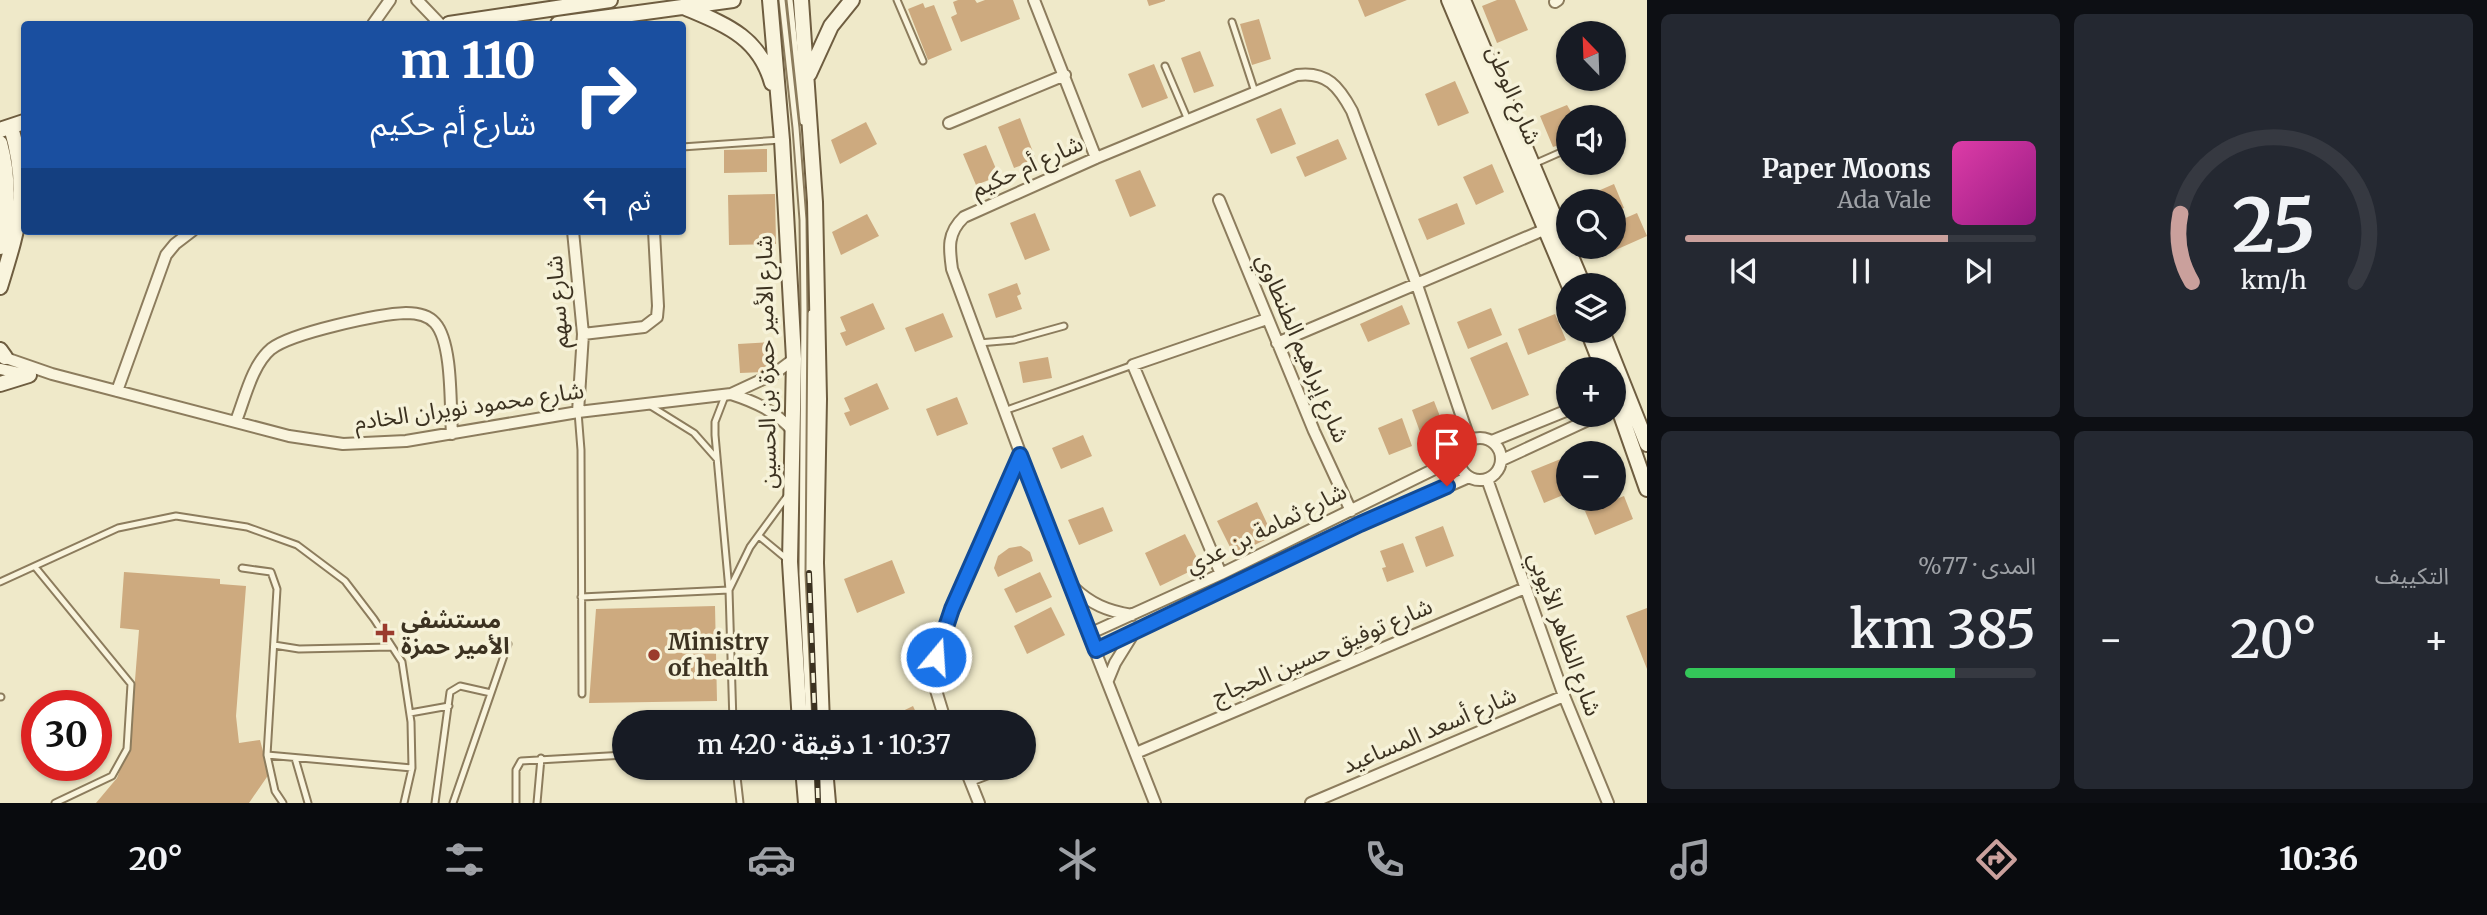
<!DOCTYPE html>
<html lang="ar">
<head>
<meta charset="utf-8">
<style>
  :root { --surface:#171b24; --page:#242831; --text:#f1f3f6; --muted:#9ea1a6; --line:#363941; --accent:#caa09c }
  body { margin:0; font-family:Merriweather,"Noto Sans Arabic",serif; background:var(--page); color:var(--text); direction:rtl; height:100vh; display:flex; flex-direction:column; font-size:26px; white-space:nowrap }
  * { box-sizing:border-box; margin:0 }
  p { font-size:23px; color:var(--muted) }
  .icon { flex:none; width:38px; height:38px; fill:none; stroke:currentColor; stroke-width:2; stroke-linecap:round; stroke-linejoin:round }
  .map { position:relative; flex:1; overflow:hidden; direction:ltr }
  .panel { display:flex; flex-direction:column; gap:14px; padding:14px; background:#0d0f14; width:840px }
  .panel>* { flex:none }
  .banner { position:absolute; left:21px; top:21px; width:665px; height:214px; border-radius:7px; box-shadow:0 2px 5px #0004; direction:rtl; background:#1a4fa0; color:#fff; overflow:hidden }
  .needle { width:46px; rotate:337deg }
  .buttons { position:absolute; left:1556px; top:21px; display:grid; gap:14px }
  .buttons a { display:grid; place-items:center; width:70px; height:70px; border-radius:50%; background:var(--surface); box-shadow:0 2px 5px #0004; font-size:35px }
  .speed { position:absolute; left:21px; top:690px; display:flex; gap:14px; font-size:35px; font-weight:700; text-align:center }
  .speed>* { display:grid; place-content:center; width:91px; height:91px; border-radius:50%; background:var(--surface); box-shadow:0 2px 5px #0004; line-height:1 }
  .speed .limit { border:10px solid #d22; background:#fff; color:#111 }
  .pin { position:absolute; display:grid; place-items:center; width:60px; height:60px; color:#fff; margin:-72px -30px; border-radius:50% 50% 50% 0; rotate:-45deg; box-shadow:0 0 7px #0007 }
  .pin .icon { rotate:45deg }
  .me { position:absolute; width:77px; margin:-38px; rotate:18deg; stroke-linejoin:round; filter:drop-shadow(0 0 5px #0008) }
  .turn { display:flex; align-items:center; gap:24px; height:147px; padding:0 35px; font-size:32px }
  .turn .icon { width:91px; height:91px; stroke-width:2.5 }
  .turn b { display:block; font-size:49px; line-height:60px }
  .then { display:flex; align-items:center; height:66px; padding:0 35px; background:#0003; gap:14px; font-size:26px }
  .big { font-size:52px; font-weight:600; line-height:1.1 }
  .panel .card { flex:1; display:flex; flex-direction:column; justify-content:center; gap:10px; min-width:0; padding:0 24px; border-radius:10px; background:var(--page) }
  .panel .dial { align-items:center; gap:0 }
  .dial svg { height:182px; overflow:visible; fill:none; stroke:var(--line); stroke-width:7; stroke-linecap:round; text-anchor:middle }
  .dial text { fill:var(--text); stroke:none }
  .song { display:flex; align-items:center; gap:21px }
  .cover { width:84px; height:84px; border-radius:10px; background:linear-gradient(135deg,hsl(320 70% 55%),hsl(310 70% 35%)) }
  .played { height:7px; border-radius:4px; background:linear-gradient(90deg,var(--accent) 75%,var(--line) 75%) }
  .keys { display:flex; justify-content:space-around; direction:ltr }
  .heat { display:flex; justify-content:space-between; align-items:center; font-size:38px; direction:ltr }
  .charge { height:10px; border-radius:5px; background:linear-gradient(90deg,#34c759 77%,var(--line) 0) }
  .panel .tiles { flex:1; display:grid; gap:14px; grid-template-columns:repeat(2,1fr) }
  .trip { position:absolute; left:612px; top:710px; width:424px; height:70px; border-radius:35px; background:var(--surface); box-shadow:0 2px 5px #0004; font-weight:600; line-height:70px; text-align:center; direction:rtl }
  .tabs { display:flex; height:112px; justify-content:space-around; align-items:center; background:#090b0e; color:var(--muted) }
  .tabs .icon { width:49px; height:49px }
  .tabs .current { color:var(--accent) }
  .tabs b { font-size:32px; color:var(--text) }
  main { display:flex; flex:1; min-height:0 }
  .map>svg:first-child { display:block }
  .building { fill:#cdaa7f }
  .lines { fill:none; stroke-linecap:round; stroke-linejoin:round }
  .lane-casing { stroke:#8c7c5d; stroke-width:9 }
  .street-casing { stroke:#8c7c5d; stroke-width:14 }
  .secondary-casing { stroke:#6e5d40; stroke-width:18 }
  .lane { stroke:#f9f4dd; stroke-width:5 }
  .street { stroke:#f9f4dd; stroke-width:10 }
  .secondary { stroke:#f9f4dd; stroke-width:14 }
  .rail-casing { stroke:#3c3221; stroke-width:6 }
  .rail { stroke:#f6f2d9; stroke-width:3.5; stroke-dasharray:10; stroke-linecap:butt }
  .route-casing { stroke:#114b97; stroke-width:18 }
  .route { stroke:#1a73e8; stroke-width:12 }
  .poi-dot { fill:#9b3b2d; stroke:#f6f2d9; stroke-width:2.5 }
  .labels { text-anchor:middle; stroke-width:7; stroke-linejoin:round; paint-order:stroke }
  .street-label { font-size:23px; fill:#3c3221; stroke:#f6f2d9 }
  .poi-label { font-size:23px; font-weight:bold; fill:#3c3221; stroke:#f6f2d9; text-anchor:start }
</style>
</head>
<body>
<main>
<section class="panel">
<div class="tiles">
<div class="card dial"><svg viewBox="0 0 100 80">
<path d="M14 69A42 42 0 1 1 86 69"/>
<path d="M14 69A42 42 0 0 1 9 39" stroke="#caa09c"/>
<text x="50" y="56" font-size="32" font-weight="700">25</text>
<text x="50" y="72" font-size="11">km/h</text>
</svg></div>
<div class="card">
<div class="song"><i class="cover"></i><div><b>Paper Moons</b><p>Ada Vale</p></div></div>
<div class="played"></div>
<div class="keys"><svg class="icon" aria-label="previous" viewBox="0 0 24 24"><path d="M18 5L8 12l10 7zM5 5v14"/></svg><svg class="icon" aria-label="pause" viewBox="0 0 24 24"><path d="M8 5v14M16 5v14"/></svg><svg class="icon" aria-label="next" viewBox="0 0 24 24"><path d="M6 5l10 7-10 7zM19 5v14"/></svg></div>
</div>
<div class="card"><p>التكييف</p>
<div class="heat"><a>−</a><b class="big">20°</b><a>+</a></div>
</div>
<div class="card"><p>المدى · 77%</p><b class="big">385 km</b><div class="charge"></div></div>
</div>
</section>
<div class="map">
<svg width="1647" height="803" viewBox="0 0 1647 803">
  <rect width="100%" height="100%" fill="#efe9c9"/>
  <path class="building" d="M958 0H975L977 3 985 0H1013L1020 19 961 42 951 17 957 14 953 2Z
    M1147 0H1165V1L1149 6Z
    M1358 0H1407L1365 17Z
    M1497 0H1515L1528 30 1497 43 1482 6Z
    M923 3 925 8 934 5 952 50 928 60 908 9Z
    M1259 19 1271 59 1252 65 1240 24Z
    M1200 51 1214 86 1194 93 1181 58Z
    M1154 64 1168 98 1142 108 1128 74Z
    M1455 81 1469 113 1438 126 1425 94Z
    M1567 105 1574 117H1568V142L1553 147 1540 116Z
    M1281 108 1296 144 1271 154 1256 119Z
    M1020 118 1036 160 1014 168 998 127Z
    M866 122 877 144 840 164 831 140Z
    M1338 139 1347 159 1305 177 1296 157Z
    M986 145 999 176 976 185 963 154Z
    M767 149V172L724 173V150Z
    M1492 164 1504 192 1476 205 1463 177Z
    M1140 170 1156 206 1130 217 1115 180Z
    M1614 184 1624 208 1614 212V201H1575Z
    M775 194 776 244 729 245 728 195Z
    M1457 203 1465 224 1427 240 1418 219Z
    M1035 213 1050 250 1025 260 1010 223Z
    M1637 213 1647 236 1602 256 1598 247H1614V223Z
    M867 214 879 236 841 255 832 232Z
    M1017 283 1021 294 1017 296 1022 309 996 318 988 294Z
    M873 303 885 329 846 346 840 333 846 331 840 317Z
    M1402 305 1410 324 1368 342 1360 324Z
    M1491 308 1502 335 1468 349 1457 322Z
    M943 313 953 337 915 352 905 328Z
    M1555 314 1566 340 1528 355 1518 329Z
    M771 342 772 366 765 372 740 373 738 344Z
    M1507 342 1529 395 1492 410 1470 358Z
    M1048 357 1052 378 1023 383 1019 362Z
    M877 383 889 409 850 426 844 413 850 411 844 398Z
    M957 397 968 424 937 436 926 409Z
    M1434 401 1443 424 1439 426 1441 433 1423 440 1412 410Z
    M1402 418 1412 446 1389 455 1378 428Z
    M1083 435 1092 456 1061 469 1052 448Z
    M1568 456V493L1544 503 1531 471Z
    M1624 496 1633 519 1595 535 1585 511Z
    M1257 502 1273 536 1234 555 1217 521Z
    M1103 507 1113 531 1079 545 1068 520Z
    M1443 526 1454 556 1426 567 1415 537Z
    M1185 534 1201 566 1160 586 1145 553Z
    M1403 543 1414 572 1387 582 1382 568 1386 567 1380 551Z
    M1021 546 1030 552 1033 561 998 577 994 568 998 556 1009 548Z
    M892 560 905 593 857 613 844 579Z
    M124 572 220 579V584L246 586 236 716 239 743 260 740 269 774 249 803H96L117 778 130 743 139 630 120 628Z
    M1040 572 1052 597 1016 613 1004 589Z
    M715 606 717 701 589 703 596 609Z
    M1051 607 1065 635 1027 654 1014 626Z
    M1647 608V669L1626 616Z
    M913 706 921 723H878Z"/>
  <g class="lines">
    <defs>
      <path id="lane" d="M782 0 796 128 803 220 804 310 802 574 809 723
        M790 0 803 122
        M897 0 923 61
        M1232 22 1255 92
        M1165 66 1188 120
        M682 147 781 140
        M1534 164 1568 149
        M811 313 809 573 814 692
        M979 343 1014 340 1064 326
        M649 405 694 433 717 459
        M1004 411 1133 365
        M578 412 581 450 582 694
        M759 536 788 560
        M36 568 131 684 127 749 112 776 55 803
        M242 568 271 572 277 589 267 755 275 791 283 803
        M0 582 118 528 176 516 247 527 297 545 345 581 374 619 402 662 411 722 412 768 404 803
        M581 597 729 590 715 435V422L725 396
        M274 645 299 649 391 647
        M0 697H1
        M410 713 449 706
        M733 723 729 590 750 547 788 495
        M267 755 412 768
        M295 758 308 803
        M736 768 740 803
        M811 768 813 803
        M819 782 821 803
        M435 803 450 692 460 686 491 693
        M453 803 508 644
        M516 803V770L521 761 625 755
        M537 803 541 758"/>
      <path id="street" d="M417 0 440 24
        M1034 0 1096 158
        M1555 2 1558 0
        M373 24 390 0
        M949 123 1065 75
        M1219 200 1314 431 1351 511
        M573 231 583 334 578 412
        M583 334 644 327 657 317 658 306 654 231
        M1277 343 1546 229
        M0 356 52 374 289 436 343 444 406 441 578 412 731 394 774 374 794 359
        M0 369 28 375
        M117 391 166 255 175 244 192 231
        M731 394C756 402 775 411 793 431
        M236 421C245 398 252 365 271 349 291 333 379 314 406 313 416 313 428 315 435 323 453 343 450 407 452 434
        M1459 459a21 21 0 1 1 42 0a21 21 0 1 1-42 0Z
        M1492 441 1568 410
        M1502 460 1599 415
        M1487 479 1564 696 1608 803
        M1221 574 1133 365 1267 319
        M1073 587C1091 604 1107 611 1132 615
        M1089 634 1221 574 1459 457
        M1095 650 1360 525 1469 477
        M1108 680 1115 663 1133 634
        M946 723 935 687 936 657 952 609 1020 455
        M1136 753 1525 588
        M965 768 979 803
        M970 780 1001 768
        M1155 803 1068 582 952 269C949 248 947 233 964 217L1096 158 1297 75C1327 71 1339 87 1352 111L1417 285 1470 441
        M1311 803 1564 696"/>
      <path id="secondary" d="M770 0 782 140 794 359 790 562 800 723
        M801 0 815 202 819 399 816 563 822 723
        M1449 0 1569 285
        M1463 0 1583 285
        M686 8C726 25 759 37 772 83
        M449 24 610 0
        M558 24 733 0
        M809 74 831 26 852 0
        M0 130 24 122
        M0 143C9 176 8 213 0 247
        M0 287C19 225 30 192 11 127
        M1588 331 1603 369
        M1602 331 1647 444
        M0 350 5 357
        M0 384 29 375
        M1614 395 1647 489
        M803 768 806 803
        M825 768 828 803"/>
    </defs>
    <use href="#lane" class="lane-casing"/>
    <use href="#street" class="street-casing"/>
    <use href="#secondary" class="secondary-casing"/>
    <use href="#lane" class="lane"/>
    <use href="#street" class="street"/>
    <use href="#secondary" class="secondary"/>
    <defs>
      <path id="rail" d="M809 573 815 723
        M817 768 818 803"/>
    </defs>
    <use href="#rail" class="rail-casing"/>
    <use href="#rail" class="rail"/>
  </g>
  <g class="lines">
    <defs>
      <path id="route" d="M936 657 952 609 1020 455 1096 650 1360 524 1447 486"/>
    </defs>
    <use href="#route" class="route-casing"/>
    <use href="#route" class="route"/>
  </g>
  <g class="poi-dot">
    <path d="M381.5 622.5h7v7h7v7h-7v7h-7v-7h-7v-7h7z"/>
    <circle cx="654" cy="655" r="7"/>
  </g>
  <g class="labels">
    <g class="street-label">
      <text transform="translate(1514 95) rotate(67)" y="8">شارع الوطن</text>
      <text transform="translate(1027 166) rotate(-24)" y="8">شارع أم حكيم</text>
      <text transform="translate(557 302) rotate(-94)" y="8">شارع سهم</text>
      <text transform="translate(1303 348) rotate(67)" y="8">شارع إبراهيم الطنطاوي</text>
      <text transform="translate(766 362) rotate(-91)" y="8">شارع الأمير حمزة بن الحسين</text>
      <text transform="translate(469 406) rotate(-8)" y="8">شارع محمود نويران الخادم</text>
      <text transform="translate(1266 528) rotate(-26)" y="8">شارع ثمامة بن عدي</text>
      <text transform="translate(1565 634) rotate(70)" y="8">شارع الظاهر الأيوبي</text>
      <text transform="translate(1322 651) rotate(-23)" y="8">شارع توفيق حسين الحجاج</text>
      <text transform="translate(1429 730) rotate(-23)" y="8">شارع أسعد المساعيد</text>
    </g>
    <g class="poi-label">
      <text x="401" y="628">مستشفى<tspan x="401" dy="26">الأمير حمزة</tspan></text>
      <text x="668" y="650">Ministry<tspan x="668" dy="26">of health</tspan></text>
    </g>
  </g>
</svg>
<div class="buttons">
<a><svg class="needle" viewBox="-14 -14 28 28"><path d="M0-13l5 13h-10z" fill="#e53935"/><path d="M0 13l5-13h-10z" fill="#9ea1a6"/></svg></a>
<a><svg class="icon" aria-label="sound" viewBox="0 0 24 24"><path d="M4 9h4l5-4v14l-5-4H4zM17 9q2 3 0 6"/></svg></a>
<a><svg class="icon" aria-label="search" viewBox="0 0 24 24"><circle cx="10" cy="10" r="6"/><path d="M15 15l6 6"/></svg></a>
<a><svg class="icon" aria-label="layers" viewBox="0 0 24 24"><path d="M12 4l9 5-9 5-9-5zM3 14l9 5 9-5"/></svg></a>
<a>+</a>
<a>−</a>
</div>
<div class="speed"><div class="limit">30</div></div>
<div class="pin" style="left:1447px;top:486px;background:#d93025"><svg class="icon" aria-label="arrive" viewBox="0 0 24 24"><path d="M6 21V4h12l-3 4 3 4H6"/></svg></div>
<svg class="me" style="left:936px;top:657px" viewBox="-20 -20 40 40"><circle r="17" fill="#1a73e8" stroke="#fff" stroke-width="3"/><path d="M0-11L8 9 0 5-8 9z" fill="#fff"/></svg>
<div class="trip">10:37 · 1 دقيقة · 420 m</div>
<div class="banner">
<div class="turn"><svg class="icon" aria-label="right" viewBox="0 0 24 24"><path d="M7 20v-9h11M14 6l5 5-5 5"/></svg><div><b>110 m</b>شارع أم حكيم</div></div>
<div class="then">ثم<svg class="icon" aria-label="left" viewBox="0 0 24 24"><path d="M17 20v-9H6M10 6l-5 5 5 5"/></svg></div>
</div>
</div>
</main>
<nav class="tabs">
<b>10:36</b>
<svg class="icon current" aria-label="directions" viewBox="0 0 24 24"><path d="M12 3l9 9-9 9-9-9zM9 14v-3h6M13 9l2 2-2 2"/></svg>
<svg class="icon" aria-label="music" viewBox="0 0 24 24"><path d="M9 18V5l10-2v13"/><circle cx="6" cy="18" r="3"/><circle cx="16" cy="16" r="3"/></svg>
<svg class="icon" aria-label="phone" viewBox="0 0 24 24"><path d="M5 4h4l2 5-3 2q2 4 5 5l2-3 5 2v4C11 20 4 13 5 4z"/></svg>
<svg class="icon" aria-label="climate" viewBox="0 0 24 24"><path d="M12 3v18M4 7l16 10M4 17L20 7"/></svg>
<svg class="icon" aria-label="car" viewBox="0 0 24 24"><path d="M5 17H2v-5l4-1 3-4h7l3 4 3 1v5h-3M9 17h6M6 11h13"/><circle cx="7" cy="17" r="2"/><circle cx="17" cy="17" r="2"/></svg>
<svg class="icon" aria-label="filters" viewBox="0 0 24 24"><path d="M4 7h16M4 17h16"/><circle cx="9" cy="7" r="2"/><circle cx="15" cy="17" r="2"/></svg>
<b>20°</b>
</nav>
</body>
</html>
